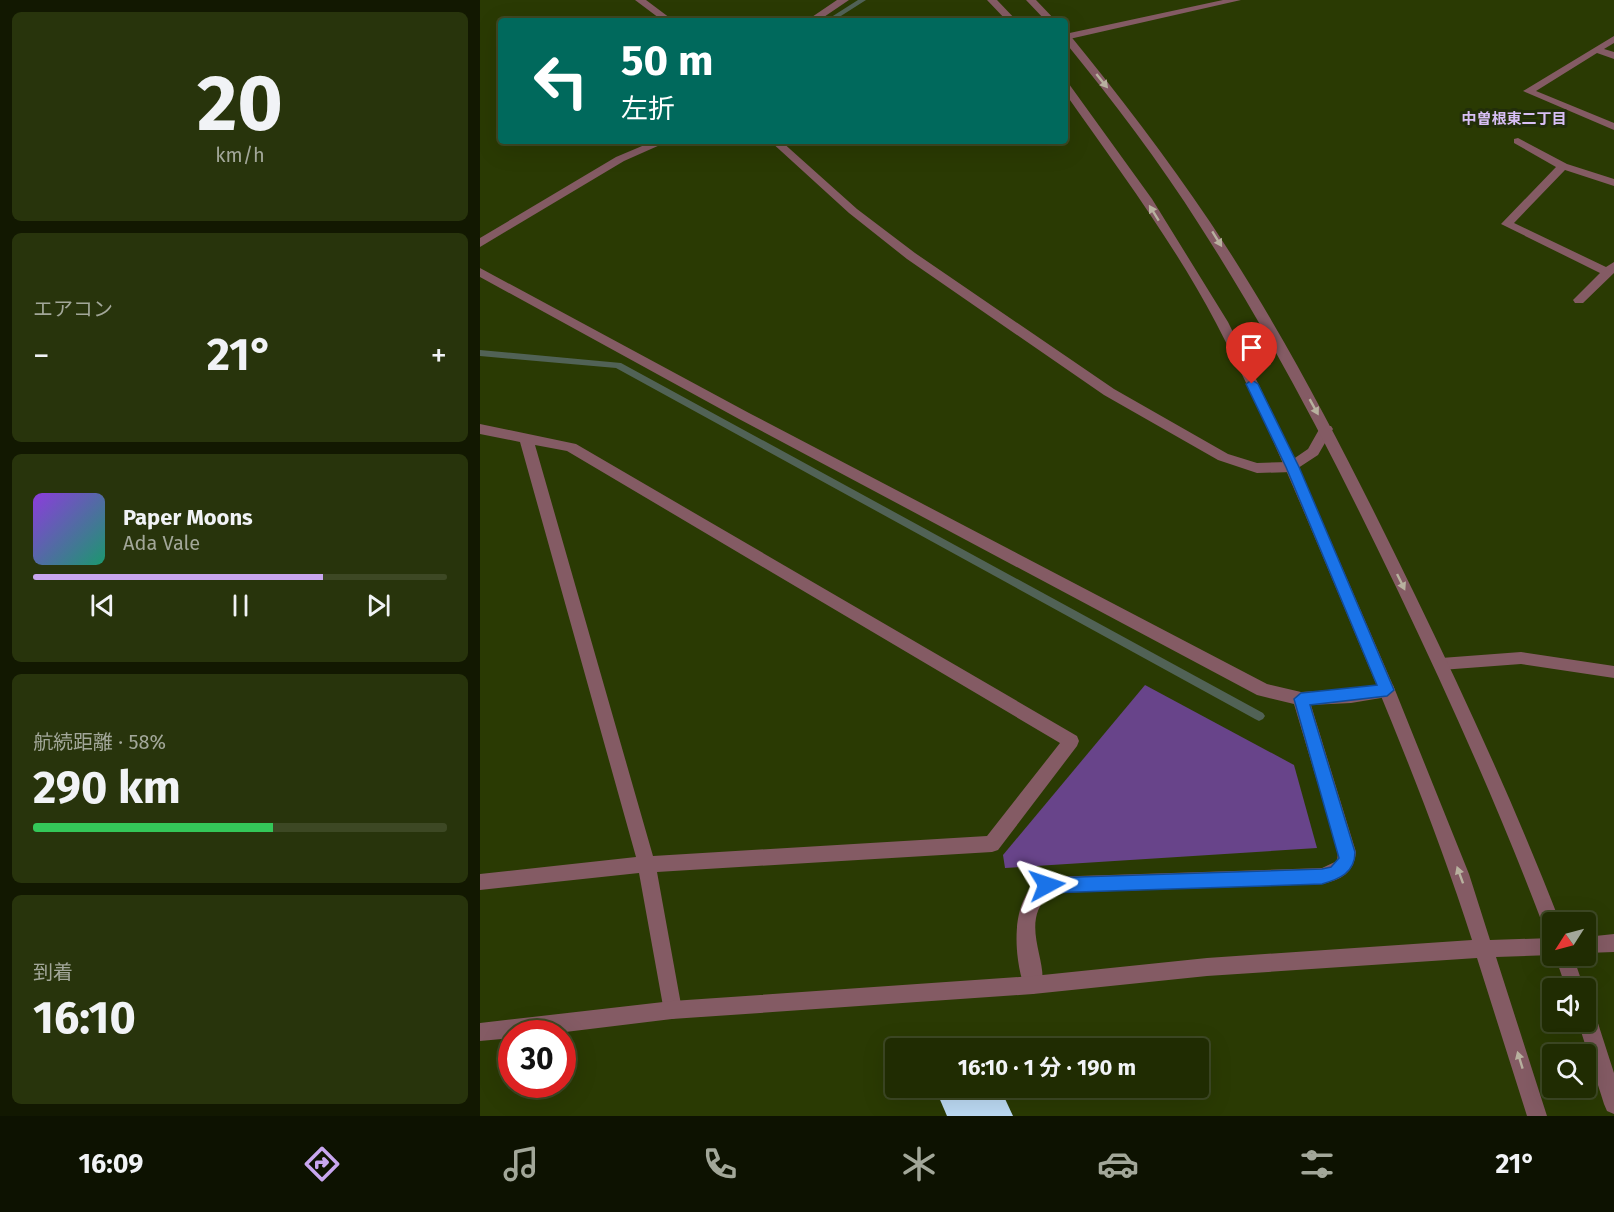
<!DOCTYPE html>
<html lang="ja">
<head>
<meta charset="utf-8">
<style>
  :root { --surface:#202c02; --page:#28340c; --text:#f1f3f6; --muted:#a2a799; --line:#3d4824; --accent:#c8a6ef }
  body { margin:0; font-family:"Fira Sans","Noto Sans JP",sans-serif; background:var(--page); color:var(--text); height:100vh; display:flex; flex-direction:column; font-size:22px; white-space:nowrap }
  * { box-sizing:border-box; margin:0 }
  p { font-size:20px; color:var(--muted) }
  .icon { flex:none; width:33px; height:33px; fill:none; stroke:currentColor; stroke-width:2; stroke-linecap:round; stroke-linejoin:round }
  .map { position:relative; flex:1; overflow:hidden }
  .sheet { display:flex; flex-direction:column; gap:12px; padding:12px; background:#121801; width:480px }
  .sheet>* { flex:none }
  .top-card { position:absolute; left:18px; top:18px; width:570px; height:126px; border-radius:6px; box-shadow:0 6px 24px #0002,0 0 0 2px var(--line); background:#00695c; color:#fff; overflow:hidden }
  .needle { width:39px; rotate:234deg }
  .controls { position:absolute; left:1062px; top:912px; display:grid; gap:12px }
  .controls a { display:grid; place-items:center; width:54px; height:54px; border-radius:6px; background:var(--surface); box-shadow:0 6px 24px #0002,0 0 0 2px var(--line); font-size:30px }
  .speed { position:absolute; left:18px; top:1020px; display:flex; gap:12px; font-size:30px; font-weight:700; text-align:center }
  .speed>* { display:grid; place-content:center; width:78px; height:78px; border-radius:50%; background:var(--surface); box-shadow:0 6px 24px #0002,0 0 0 2px var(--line); line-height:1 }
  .speed .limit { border:9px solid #d22; background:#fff; color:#111 }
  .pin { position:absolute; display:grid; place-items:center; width:51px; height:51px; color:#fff; margin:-62px -26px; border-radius:50% 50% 50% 0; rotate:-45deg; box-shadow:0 0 6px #0007 }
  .pin .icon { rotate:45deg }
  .me { position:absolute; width:66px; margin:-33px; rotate:85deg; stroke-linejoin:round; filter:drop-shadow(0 0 4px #0008) }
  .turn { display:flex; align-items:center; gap:21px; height:126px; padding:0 24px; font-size:27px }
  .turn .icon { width:78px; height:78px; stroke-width:2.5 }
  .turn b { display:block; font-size:42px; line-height:51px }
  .big { font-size:45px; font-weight:700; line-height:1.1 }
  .sheet .card { flex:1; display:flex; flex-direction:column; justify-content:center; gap:9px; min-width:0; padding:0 21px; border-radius:9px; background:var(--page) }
  .sheet .dial { align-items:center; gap:0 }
  .dial b { font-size:78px; line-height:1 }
  .song { display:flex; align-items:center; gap:18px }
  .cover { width:72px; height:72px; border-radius:9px; background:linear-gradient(135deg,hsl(270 70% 55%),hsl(160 70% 35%)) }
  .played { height:6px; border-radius:3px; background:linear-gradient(90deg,var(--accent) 70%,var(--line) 70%) }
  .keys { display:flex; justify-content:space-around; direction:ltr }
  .heat { display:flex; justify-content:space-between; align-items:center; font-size:33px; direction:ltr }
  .charge { height:9px; border-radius:4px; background:linear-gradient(90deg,#34c759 58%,var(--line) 0) }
  .trip { position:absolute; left:405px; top:1038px; width:324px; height:60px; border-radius:6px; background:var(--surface); box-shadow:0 6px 24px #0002,0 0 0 2px var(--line); font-weight:700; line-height:60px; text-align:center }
  .tabs { display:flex; height:96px; justify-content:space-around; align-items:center; background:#0d1201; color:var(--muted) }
  .tabs .icon { width:42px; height:42px }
  .tabs .current { color:var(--accent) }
  .tabs b { font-size:27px; color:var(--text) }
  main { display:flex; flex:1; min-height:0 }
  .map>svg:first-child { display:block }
  .green { fill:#68448a }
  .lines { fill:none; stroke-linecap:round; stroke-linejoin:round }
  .stream { fill:#516256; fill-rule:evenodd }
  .building { fill:#bddbf5 }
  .minor { fill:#845b64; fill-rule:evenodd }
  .tertiary { fill:#845b64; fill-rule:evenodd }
  .oneway { fill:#b8b19f }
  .route { fill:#1a73e8; stroke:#114b97; stroke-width:1.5 }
  .labels { text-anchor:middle; stroke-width:6; stroke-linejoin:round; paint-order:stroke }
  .far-neighbourhood-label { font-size:15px; font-weight:bold; fill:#d8bff6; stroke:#222e0a }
</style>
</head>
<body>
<main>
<section class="sheet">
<div class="card dial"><b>20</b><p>km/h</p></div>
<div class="card"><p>エアコン</p>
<div class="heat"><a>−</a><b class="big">21°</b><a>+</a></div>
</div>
<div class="card">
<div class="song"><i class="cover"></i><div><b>Paper Moons</b><p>Ada Vale</p></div></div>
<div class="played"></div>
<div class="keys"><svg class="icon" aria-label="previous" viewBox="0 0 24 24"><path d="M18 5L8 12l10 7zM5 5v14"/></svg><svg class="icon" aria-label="pause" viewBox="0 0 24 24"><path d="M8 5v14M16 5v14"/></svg><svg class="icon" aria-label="next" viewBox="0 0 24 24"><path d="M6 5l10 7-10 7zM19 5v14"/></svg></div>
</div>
<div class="card"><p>航続距離 · 58%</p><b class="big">290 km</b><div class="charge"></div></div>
<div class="card"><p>到着</p><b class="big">16:10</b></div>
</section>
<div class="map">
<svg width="1134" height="1116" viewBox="0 0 1134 1116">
  <rect width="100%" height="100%" fill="#2a3a03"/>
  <path class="green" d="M665 685 814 765 837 848 525 868 523 855Z"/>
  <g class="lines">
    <path class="stream" d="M378 0H386L353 21H345Z
      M0 350 141 363 783 713 785 716 783 719 779 721 775 719 136 368 0 356Z"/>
  </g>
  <path class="building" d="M455 1088H520L533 1116H467Z"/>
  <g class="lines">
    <path class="minor" d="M155 0H166L194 21H183Z
      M357 0H369L338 21H326Z
      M743 0H761L585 40V34Z
      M1134 36V43L1124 49 1134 52V59L1117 53 1056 91 1134 123V130L1043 91Z
      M1038 138 1087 164 1134 179V186L1085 170 1034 223 1126 267 1134 262V273L1103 303H1095L1093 300 1120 273 1021 224 1076 167 1034 143V139Z
      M174 141H189L144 161 0 247V238L136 157Z
      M290 141H301L377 209 435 253 634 389 748 454 777 463 809 462 828 449 841 426H851L853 429 838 455 812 472 777 473 738 460 624 395 427 259 369 213Z
      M0 268 269 413 787 684 821 692 871 689 907 683 913 685 915 690 913 695 907 697 871 703 831 705 876 852C874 873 861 880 842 884L571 893C536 923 572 964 560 991L553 994 546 991C533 960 528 891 567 877L842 868 857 861 858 852 814 704 777 695 259 419 0 277Z
      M0 424 96 444 597 736 599 741 597 746 518 850 512 852 177 872 202 1010 199 1017 192 1019 185 1017 159 873 0 890V874L156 857 40 442 0 434ZM55 445 87 451 580 743 507 836 173 856Z
      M1041 652 1134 666V678L1041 664 961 670 955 668 953 664 955 660 961 658Z"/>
    <path class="tertiary" d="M507 0H517L537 21H527Z
      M546 0H556L576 21H566Z
      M585 33 589 34C639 95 686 157 730 222 809 340 873 468 935 595 987 702 1037 811 1080 922H1072V933L1065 931 1063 925C1020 811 970 700 918 591 858 466 795 342 720 226 679 161 633 101 585 42Z
      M585 83 589 84 672 199 748 322 819 467 915 690 989 874 1010 940 1072 938V955L1016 957 1067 1116H1047L997 958 727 976 553 994 192 1019 69 1034H32V1038L0 1041V1023L192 1001 553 976 727 958 992 940C955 824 908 712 861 600 822 507 783 412 736 323 694 243 637 167 585 93Z
      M1134 934V952L1106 953V937Z
      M1075 956H1093L1104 988H1086Z
      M1106 1008 1113 1010 1116 1017 1134 1073V1114L1127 1111 1124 1104 1098 1022H1106Z"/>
  </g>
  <defs><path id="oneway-solid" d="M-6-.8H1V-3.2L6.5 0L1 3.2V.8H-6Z" transform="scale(1.5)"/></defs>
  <g class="oneway">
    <use href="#oneway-solid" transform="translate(622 81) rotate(51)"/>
    <use href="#oneway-solid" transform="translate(674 213) rotate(-122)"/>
    <use href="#oneway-solid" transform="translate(737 239) rotate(58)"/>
    <use href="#oneway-solid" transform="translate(834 407) rotate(61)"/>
    <use href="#oneway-solid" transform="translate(921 582) rotate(64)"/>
    <use href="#oneway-solid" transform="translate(980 875) rotate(-110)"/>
    <use href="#oneway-solid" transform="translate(1040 1060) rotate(-107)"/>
  </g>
  <path class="route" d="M772 380 778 384 819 467 914 690 907 696 830 705 875 852C875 873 859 879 842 884L567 893 562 891 559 885 562 880 567 878 842 869 851 867 859 858 814 699 821 693 897 685 806 467 766 384Z"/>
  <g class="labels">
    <g class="far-neighbourhood-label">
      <text x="1034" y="124">中曽根東二丁目</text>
    </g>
  </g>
</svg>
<div class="controls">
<a><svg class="needle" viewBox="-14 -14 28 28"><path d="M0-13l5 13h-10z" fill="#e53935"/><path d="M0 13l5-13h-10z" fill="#a2a799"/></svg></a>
<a><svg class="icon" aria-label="sound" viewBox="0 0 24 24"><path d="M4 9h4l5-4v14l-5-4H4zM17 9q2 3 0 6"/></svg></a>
<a><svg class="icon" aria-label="search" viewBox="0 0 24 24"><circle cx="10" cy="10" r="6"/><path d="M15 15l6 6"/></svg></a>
</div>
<div class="speed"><div class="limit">30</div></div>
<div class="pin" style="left:772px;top:384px;background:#d93025"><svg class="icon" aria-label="arrive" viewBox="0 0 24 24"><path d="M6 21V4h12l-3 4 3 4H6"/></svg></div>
<svg class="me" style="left:567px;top:885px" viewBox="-20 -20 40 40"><path d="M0-17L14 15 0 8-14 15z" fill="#1a73e8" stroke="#fff" stroke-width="4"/></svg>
<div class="trip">16:10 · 1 分 · 190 m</div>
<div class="top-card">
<div class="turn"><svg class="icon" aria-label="left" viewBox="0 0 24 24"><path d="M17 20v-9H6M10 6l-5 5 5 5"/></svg><div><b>50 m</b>左折</div></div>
</div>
</div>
</main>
<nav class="tabs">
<b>16:09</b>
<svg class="icon current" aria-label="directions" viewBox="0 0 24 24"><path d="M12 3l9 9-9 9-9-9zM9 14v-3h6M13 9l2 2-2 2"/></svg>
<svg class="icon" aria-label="music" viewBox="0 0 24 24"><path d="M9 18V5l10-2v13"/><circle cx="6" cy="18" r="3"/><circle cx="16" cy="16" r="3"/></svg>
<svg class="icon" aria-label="phone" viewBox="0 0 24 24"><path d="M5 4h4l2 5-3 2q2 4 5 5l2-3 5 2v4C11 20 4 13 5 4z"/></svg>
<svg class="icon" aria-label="climate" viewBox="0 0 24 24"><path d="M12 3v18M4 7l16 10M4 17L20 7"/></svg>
<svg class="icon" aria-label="car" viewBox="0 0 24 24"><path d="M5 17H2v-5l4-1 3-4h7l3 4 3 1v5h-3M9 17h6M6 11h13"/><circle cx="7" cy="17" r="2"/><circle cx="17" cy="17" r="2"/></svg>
<svg class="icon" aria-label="filters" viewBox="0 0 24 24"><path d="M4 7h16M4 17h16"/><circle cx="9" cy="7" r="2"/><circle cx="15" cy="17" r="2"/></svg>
<b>21°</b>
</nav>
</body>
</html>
